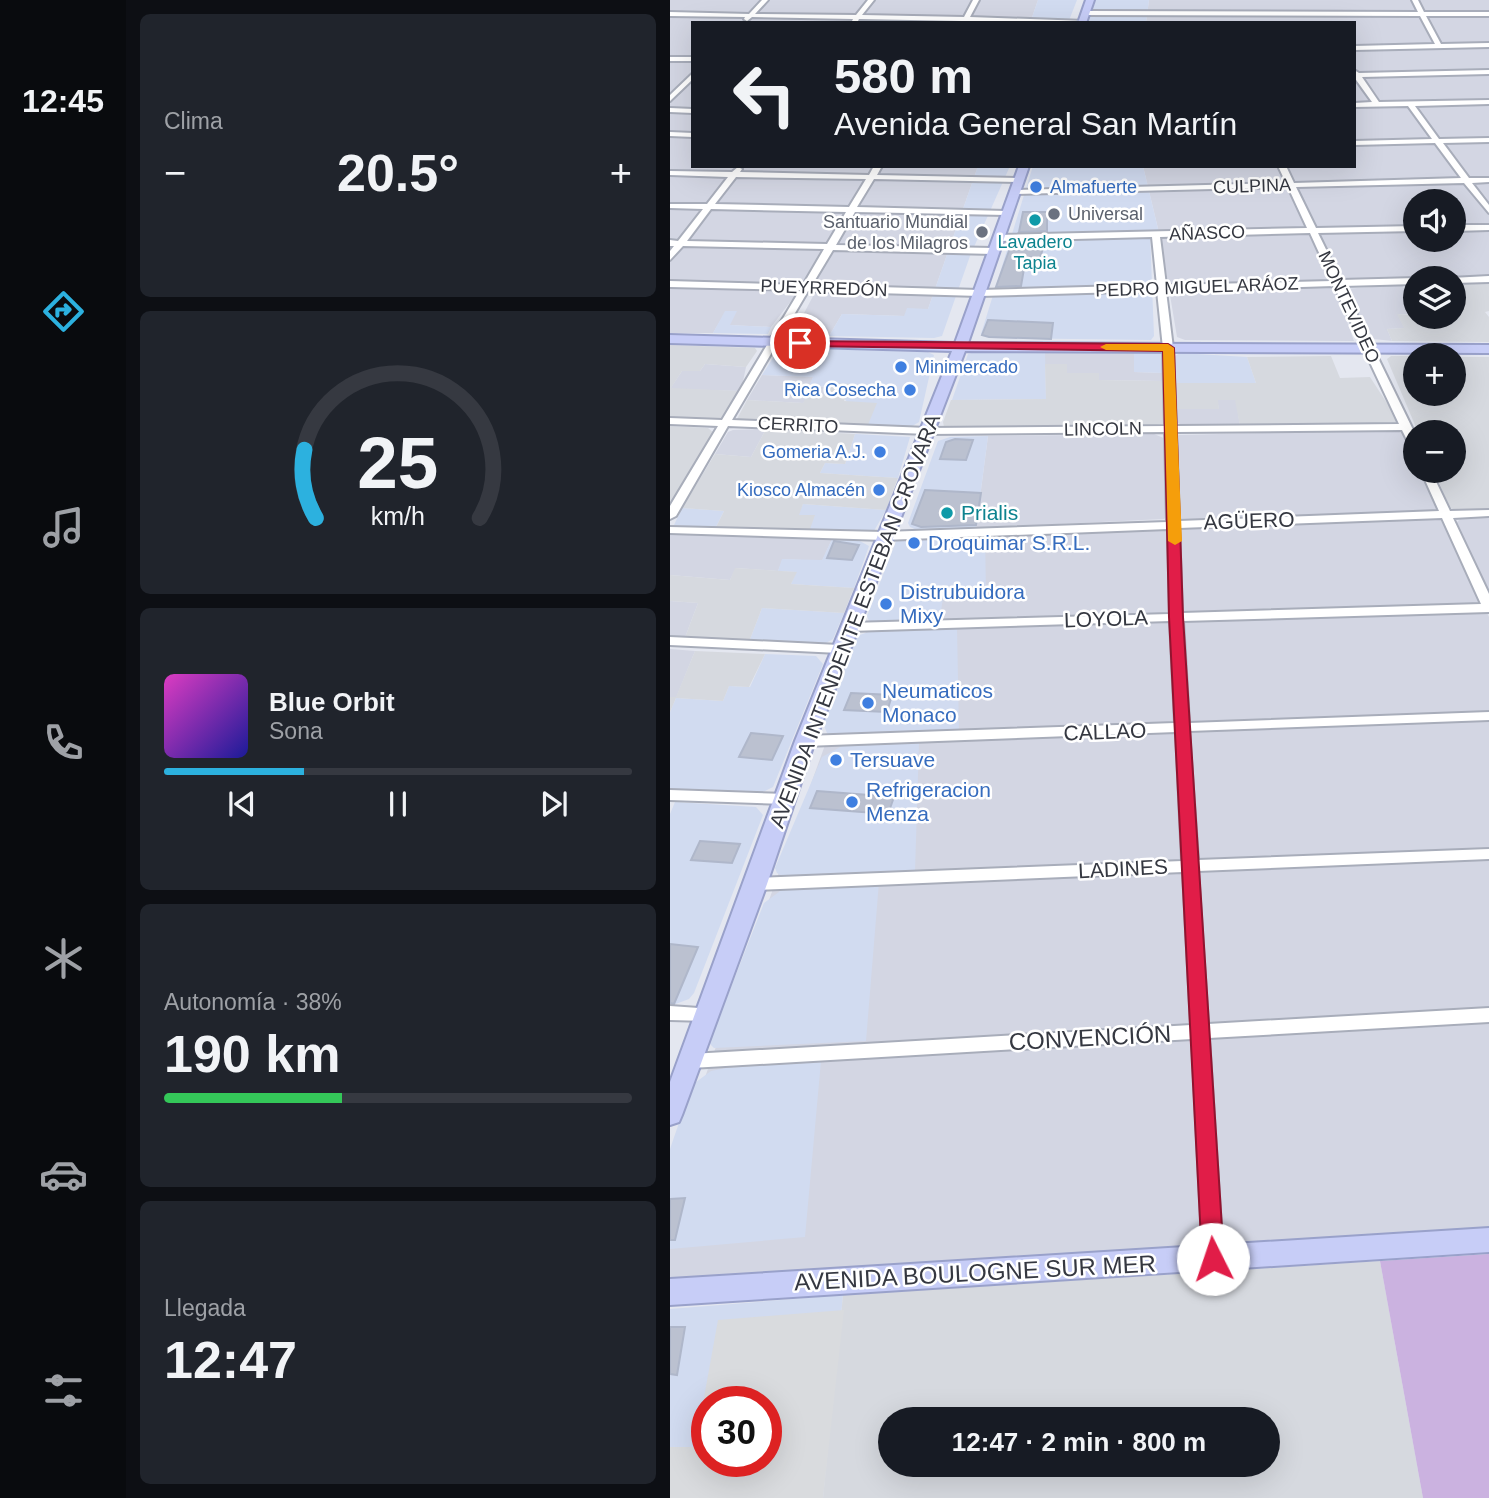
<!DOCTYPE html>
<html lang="es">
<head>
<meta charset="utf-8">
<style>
  :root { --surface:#171b24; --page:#20242c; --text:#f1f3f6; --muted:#9ea1a6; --line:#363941; --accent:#2cb1df }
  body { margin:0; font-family:Helvetica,sans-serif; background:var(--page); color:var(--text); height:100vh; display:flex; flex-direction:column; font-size:26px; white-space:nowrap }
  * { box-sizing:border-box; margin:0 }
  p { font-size:23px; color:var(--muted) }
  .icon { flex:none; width:38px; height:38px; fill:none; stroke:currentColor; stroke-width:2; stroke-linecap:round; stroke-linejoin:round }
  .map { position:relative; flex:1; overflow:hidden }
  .details { display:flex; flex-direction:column; gap:14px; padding:14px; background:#0d0f14; width:544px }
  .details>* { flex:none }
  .banner { position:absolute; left:21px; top:21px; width:665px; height:147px; border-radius:0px; box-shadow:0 7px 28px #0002; background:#171b24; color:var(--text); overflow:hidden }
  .tools { position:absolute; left:733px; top:189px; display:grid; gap:14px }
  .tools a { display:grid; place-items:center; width:63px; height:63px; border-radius:50%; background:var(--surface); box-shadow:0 7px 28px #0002; font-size:35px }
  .speed { position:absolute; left:21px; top:1386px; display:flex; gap:14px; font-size:35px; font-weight:700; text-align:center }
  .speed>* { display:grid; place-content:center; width:91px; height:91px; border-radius:50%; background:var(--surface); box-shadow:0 7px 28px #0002; line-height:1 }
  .speed .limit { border:10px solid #d22; background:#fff; color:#111 }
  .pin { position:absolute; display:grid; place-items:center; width:60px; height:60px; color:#fff; margin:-30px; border:4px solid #fff; border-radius:50%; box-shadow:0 2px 7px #0007 }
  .me { position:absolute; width:77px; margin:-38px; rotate:356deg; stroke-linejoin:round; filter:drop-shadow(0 0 5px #0008) }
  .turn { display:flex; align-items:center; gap:24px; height:147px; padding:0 28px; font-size:32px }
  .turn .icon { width:91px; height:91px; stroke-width:2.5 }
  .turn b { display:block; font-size:49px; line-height:60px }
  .big { font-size:52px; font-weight:700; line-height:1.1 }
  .details .card { flex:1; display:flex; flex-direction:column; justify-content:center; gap:10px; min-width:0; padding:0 24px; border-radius:10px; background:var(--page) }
  .details .dial { align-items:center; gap:0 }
  .dial svg { height:182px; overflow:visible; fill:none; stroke:var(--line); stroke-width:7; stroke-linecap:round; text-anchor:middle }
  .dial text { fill:var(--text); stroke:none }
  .song { display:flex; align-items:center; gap:21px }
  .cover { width:84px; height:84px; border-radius:10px; background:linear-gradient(135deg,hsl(310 70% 55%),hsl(240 70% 35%)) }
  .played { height:7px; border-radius:4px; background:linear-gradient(90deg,var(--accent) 30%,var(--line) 30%) }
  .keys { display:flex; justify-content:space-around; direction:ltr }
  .heat { display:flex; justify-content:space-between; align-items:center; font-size:38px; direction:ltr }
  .charge { height:10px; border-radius:5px; background:linear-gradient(90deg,#34c759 38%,var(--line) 0) }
  .trip { position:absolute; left:208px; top:1407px; width:402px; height:70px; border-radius:35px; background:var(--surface); box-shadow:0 7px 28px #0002; font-weight:700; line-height:70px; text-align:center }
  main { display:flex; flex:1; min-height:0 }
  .tabs { display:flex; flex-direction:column; width:126px; justify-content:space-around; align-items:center; background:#090b0e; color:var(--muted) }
  .tabs .icon { width:49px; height:49px }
  .tabs .current { color:var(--accent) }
  .tabs b { font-size:32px; color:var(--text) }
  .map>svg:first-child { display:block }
  .residential { fill:#d3d6e3; fill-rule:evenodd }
  .commercial { fill:#d1dbf0; fill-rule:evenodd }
  .industrial { fill:#d6d9df; fill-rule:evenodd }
  .green { fill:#cbb2e0 }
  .parking { fill:#d9dbde; fill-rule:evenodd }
  .building { fill:#bbc1d0; stroke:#afb7ca; stroke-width:2 }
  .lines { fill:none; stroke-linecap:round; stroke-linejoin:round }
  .street-casing { stroke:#a8adba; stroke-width:4 }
  .secondary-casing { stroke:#99a1ca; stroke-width:4 }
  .street { fill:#fff; fill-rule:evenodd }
  .secondary { fill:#c7cdf7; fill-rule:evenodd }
  .route { fill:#e11d48; stroke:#92132f; stroke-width:2 }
  .slow { fill:#f59e0b }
  .shop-dot { fill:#3f7fe0; stroke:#fff; stroke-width:2.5 }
  .worship-dot { fill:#6b7280; stroke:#fff; stroke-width:2.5 }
  .culture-dot { fill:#0f9aa8; stroke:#fff; stroke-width:2.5 }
  .labels { text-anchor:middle; stroke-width:5; stroke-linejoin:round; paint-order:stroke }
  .far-street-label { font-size:18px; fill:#353841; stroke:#fff }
  .far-shop-label { font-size:18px; fill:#366cbe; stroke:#fff; text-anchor:end }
  .far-worship-label { font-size:18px; fill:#5b616d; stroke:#fff; text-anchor:start }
  .far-culture-label { font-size:18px; fill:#0d838f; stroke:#fff }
  .culture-label { font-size:21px; fill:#0d838f; stroke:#fff; text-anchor:start }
  .street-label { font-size:21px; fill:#353841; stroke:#fff }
  .shop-label { font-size:21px; fill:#366cbe; stroke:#fff; text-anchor:start }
  .near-street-label { font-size:24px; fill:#353841; stroke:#fff }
</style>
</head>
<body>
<main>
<nav class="tabs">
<b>12:45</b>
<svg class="icon current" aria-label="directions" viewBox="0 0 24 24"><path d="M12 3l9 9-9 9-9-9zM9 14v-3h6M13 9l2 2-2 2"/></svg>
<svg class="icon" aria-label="music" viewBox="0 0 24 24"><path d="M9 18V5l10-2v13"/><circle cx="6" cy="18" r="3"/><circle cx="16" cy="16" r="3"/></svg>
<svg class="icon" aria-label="phone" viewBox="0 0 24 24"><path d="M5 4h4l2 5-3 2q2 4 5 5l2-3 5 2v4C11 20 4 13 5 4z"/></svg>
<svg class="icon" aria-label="climate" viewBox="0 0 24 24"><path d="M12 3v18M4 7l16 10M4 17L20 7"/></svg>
<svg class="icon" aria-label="car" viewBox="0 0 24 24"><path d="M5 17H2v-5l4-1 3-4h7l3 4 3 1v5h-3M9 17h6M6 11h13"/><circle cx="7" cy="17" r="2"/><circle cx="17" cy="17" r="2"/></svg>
<svg class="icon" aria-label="filters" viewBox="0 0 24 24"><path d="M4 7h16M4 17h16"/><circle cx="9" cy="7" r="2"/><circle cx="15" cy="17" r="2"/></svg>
</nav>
<section class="details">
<div class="card"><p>Clima</p>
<div class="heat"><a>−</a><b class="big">20.5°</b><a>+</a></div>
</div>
<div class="card dial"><svg viewBox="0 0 100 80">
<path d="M14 69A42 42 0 1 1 86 69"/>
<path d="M14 69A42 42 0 0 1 9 39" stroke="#2cb1df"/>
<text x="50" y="56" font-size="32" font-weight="700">25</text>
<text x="50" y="72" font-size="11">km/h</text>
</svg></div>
<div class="card">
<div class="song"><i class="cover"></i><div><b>Blue Orbit</b><p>Sona</p></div></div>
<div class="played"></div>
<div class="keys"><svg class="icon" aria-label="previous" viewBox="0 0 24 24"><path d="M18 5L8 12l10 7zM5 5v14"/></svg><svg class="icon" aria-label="pause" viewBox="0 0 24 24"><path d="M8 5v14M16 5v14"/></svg><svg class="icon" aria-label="next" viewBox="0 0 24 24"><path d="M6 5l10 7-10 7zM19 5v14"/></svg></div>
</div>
<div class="card"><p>Autonomía · 38%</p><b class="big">190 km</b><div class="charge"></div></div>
<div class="card"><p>Llegada</p><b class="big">12:47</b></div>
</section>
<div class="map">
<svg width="819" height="1498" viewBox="0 0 819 1498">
  <rect width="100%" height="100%" fill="#e4e7f0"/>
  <path class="residential" d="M0 0H368L360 23H23V166H308L258 309 234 316 172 314 159 336 129 334 124 332 150 283 0 281Z
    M479 0H819V278L663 283 684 341 515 340 507 337 491 241 473 166H684V23H476ZM746 201H784V240H746Z
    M732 285 745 306V314H728L735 328 717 329 722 341 704 339 673 289Z
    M0 287 124 290 128 292 101 327 59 325 56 311 43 333H0Z
    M375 351 464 352V372L493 373V381L429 380V373H396L375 364Z
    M35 364 76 367 71 391 0 389 12 371H30Z
    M92 375 143 377 140 386 159 387 156 395 133 403 77 400Z
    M547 400H566L570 426 516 427 506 422V409H549Z
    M96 429 81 457 45 454 58 432 63 430Z
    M726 430 733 434 745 460 746 471H751L819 617V1228L0 1279V1174L228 543 238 538 511 528 505 438 509 435Z
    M484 434 496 439 497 516 494 519 306 528 318 436Z
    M819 516V596L786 523 792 517Z
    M0 534 4 533 162 539 152 561 113 559 108 571 66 568 60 580 0 575Z
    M0 601 28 603 14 640 0 639Z
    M0 649 25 651 6 698 0 697Z"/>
  <path class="commercial" d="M368 0H407L398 23H360Z
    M426 0H479L476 23H417Z
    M308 166H340L300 256 272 336 264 338 159 336 172 314 234 316 237 308 258 309Z
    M363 166H473L489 233H480L484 336 481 340 320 338 311 334Z
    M55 311H67L60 325 101 327 98 334 43 333Z
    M115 348 258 352 264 355 249 422 239 428 197 427 162 383 159 387 139 386 143 377 92 375 108 350Z
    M308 351H375L376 399 282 400 298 354Z
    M464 352 491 354 493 373 464 372Z
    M510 353 577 357 586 383H505V356Z
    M185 434 240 437 228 478 150 473 155 463 175 464Z
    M318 436 306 528 247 530 240 527 238 523 268 441 280 437Z
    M133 504 216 510 204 531 139 532 128 515Z
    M12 508 54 511 45 529 4 525Z
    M315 534 316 595 274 593 269 622 208 624 199 621 197 616 227 539Z
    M162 539 188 540 199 546 184 588 121 584 126 572 108 571 112 559 152 560Z
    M92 608 174 613 163 639 156 643 79 642Z
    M287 628 289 732 167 737 157 733 153 723 187 636 201 631Z
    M95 654 146 656 153 664 103 787 89 794 0 791V712L6 698 53 701 59 686 80 687Z
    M249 743 245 872 114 877 107 873 105 868 152 757 172 746Z
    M5 802 86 807 93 815 24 993 19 999 3 1005 0 1004V814Z
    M209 882 196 1041 44 1048 39 1043 94 903 113 889Z
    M151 1061 135 1237 0 1249V1149L22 1085 41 1071 56 1068Z
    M173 1295 153 1498H0V1309ZM37 1402H96V1461H37Z"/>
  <path class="industrial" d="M819 283V311L815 312 819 317V342L722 341 717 329 734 328 727 314 784 317V284Z
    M0 345 85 348 87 351 76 367 35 364 30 371H12L1 388 71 391 55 416 46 420 0 419Z
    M661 356 670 378 700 377 728 420 725 424 570 426 565 400H548L549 409H506L505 383H586L577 357Z
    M721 356H745L746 394H784V357H819V510L789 511 780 508 764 471H784V432H748L717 359Z
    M375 364H397V373H429V380L493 381V424L480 426 274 427 273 422 281 400 376 399Z
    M161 383 181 384 174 401 207 403 197 427 67 419 77 400 133 403 138 394 156 395Z
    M0 426 38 428 44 433 0 507Z
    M96 429 185 434 175 464 155 463 150 473 228 478 216 510 133 504 129 515H145L139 532 45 529 54 511 12 508 45 454 81 457Z
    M65 568 127 572 121 584 184 588 174 613 92 608 79 642 14 640 28 603 0 601V575L60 580Z
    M25 651 95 654 79 687 59 686 53 701 6 698 0 712V697H6Z
    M710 1261 753 1498H153L173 1295ZM220 1419H598V1465H220Z"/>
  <path class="green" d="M819 1254V1498H753L710 1261Z"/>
  <path class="parking" d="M174 1310 153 1498H0V1447H25L48 1320ZM37 1402H96V1461H37Z"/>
  <path class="building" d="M353 212H377V231L349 232Z
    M375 242 370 258 356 257 351 286 326 287 340 248 348 249 349 243Z
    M318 320 383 323 381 339 319 337 312 335Z
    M285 439 303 440 296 460 270 459 276 442Z
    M255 490 311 493 306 525 251 527 242 524Z
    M164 541 189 545 182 560 157 558Z
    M181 693 222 695 217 712 174 710Z
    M81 733 113 736 102 760 69 757Z
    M147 791 224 797 218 814 140 808Z
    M30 841 70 844 62 863 21 860Z
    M0 944 28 947 4 1004 0 1003Z
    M15 1198 5 1240H0V1199Z
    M0 1327H15L7 1375 0 1374Z"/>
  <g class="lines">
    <defs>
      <path id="street" d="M92 0H98L85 14 186 15 198 0H204L192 15 294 17 303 0H309L300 17 416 21 408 23 298 21 291 23 292 21 189 19 187 23H181L183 19 82 17 77 21 74 19 75 17 0 16V12L79 14Z
        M742 0H748L754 12H819V16H756L771 44 819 43V47L684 50V46L765 44 750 16 415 15 412 13 415 11 748 12Z
        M0 57H23V61H0Z
        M684 70 689 73 819 70V74L692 77 709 102 819 100V104L745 106 769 139 819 138V142L773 143 799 178H819V182L802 183 819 205V213L794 183 626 187 646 228 746 226V231L648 233 671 280 746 278V284L673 286 746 436V451L741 448 732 430 506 432 509 521 769 511 751 471H761L780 511 819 510V516L783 518 819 594V612L513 621 519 723 819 712V720L519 731 528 860 819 849V859L528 871 538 1024 819 1008V1022L539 1038 553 1259 550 1265 543 1268 536 1265 533 1259 522 1039 21 1068 15 1066 12 1061 15 1056 21 1054 521 1025 513 872 86 890 81 888 78 884 81 880 86 878 512 861 506 732 135 746 128 741 135 736 505 723 500 621 180 631 174 627 180 623 500 614 498 529 214 540 0 533V527L214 532 497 522 495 432 257 434 58 426 6 516 0 519V506L48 426 0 424V418L52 420 130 290 0 287V281L133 285 154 249 13 246 0 260V251L4 246H0V240L8 241 33 209 0 208V204H37L58 177 0 175V171L62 172 68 167 72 169 70 172 199 175 204 166H212L207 175 349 178 353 180 349 182 204 179 187 207 336 211 340 213 336 215 185 212 166 245 323 248 327 251 323 254 163 250 142 285 309 290 487 285 482 237 328 241 324 238 328 235 637 228 618 187 344 194 340 192 344 190 616 183 608 166H616L624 183 791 178 765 143 684 145V141L762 139 738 106 684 107V103L702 102 684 77ZM66 177 196 179 179 207 45 204ZM41 209 176 212 157 244 17 241ZM640 233 662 281 496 285 490 237ZM664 286 729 424 506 426 503 348 496 291ZM138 291 309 296 487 291 493 348 495 426 257 428 62 420ZM772 518 811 604 512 613 509 528Z
        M23 73V79L0 101V95Z
        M0 108 23 109V113L0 112Z
        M0 132 23 133V137L0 136Z
        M784 225H819V230L784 231Z
        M819 276V282L784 283V278H781Z
        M0 637 169 645 175 649 169 653 0 645Z
        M0 790 116 794 123 799 116 804 0 800Z
        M0 1006 43 1009 45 1014 43 1019 37 1021 0 1020Z"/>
      <path id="secondary" d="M416 0H424L416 23H408Z
        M349 166H359L298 343 819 345V353L295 351 145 741 97 884 12 1115 9 1122 0 1125V1082L125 741 282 351 0 343V335L285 343Z
        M819 1228V1252L0 1305V1279Z"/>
    </defs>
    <use href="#street" class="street-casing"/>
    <use href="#secondary" class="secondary-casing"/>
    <use href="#street" class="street"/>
    <use href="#secondary" class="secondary"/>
  </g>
  <path class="route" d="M126 341 498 344 504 348 513 617 554 1259 551 1267 543 1270 536 1267 532 1259 499 617 493 351 130 346 126 345Z"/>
  <path class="slow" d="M498 344 504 348 512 541 505 545 498 541 493 351 436 350 430 347 436 344Z"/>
  <g class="shop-dot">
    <circle cx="366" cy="187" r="7"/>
    <circle cx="231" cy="367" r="7"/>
    <circle cx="240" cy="390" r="7"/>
    <circle cx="210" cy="452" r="7"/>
    <circle cx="209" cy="490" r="7"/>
    <circle cx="244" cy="543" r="7"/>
    <circle cx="216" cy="604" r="7"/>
    <circle cx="198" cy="703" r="7"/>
    <circle cx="166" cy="760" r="7"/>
    <circle cx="182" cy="802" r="7"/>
  </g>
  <g class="worship-dot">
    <circle cx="384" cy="214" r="7"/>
    <circle cx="312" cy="232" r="7"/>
  </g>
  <g class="culture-dot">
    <circle cx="365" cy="220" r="7"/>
    <circle cx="277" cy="513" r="7"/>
  </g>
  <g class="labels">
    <g class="far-street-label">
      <text transform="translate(582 186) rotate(-2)" y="6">CULPINA</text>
      <text transform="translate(537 233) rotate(-2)" y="6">AÑASCO</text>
      <text transform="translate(527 287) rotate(-2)" y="6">PEDRO MIGUEL ARÁOZ</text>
      <text transform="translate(154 288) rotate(2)" y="6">PUEYRREDÓN</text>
      <text transform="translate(679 307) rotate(65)" y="6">MONTEVIDEO</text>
      <text transform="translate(128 425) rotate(3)" y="6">CERRITO</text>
      <text transform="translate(433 429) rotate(-1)" y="6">LINCOLN</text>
    </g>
    <g class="far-shop-label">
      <text x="380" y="193" text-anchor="start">Almafuerte</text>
      <text x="245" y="373" text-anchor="start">Minimercado</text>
      <text x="226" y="396">Rica Cosecha</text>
      <text x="196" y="458">Gomeria A.J.</text>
      <text x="195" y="496">Kiosco Almacén</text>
    </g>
    <g class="far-worship-label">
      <text x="398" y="220">Universal</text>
      <text x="298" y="228" text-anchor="end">Santuario Mundial<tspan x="298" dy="21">de los Milagros</tspan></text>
    </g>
    <g class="far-culture-label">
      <text x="365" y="248">Lavadero<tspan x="365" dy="21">Tapia</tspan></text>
    </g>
    <g class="culture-label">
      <text x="291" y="520">Prialis</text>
    </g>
    <g class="street-label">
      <text transform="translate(579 521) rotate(-2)" y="7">AGÜERO</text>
      <text transform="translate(436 619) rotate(-2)" y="7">LOYOLA</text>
      <text transform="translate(185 621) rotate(-69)" y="7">AVENIDA INTENDENTE ESTEBAN CROVARA</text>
      <text transform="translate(435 732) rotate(-2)" y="7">CALLAO</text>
      <text transform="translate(453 869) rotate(-3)" y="7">LADINES</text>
    </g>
    <g class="shop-label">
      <text x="258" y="550">Droquimar S.R.L.</text>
      <text x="230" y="599">Distrubuidora<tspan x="230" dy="24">Mixy</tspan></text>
      <text x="212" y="698">Neumaticos<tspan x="212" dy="24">Monaco</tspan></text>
      <text x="180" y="767">Tersuave</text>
      <text x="196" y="797">Refrigeracion<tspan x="196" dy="24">Menza</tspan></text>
    </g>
    <g class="near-street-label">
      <text transform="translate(420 1038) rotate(-3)" y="8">CONVENCIÓN</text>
      <text transform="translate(305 1273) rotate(-3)" y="8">AVENIDA BOULOGNE SUR MER</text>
    </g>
  </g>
</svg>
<div class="tools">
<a><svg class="icon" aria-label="sound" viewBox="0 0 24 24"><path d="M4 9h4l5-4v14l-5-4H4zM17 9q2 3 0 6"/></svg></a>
<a><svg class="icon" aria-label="layers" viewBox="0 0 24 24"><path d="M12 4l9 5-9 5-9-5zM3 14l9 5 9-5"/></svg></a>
<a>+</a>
<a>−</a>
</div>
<div class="speed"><div class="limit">30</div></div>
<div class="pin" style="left:130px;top:343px;background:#d93025"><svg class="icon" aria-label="arrive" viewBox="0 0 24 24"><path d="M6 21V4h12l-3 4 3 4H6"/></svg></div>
<svg class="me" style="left:543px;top:1259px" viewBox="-20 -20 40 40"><circle r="19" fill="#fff"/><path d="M0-13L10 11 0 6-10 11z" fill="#e11d48"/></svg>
<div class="trip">12:47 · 2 min · 800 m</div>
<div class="banner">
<div class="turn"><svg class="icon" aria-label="left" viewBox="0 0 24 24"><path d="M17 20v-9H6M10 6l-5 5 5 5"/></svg><div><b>580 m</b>Avenida General San Martín</div></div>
</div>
</div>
</main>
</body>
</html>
